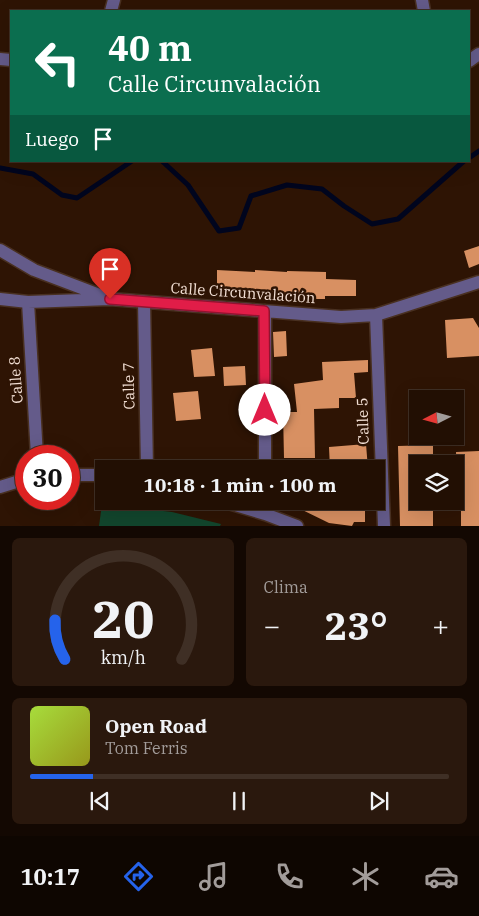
<!DOCTYPE html>
<html lang="es">
<head>
<meta charset="utf-8">
<style>
  :root { --surface:#220f03; --page:#2a180d; --text:#f1f3f6; --muted:#a29c9a; --line:#3f2f25; --accent:#2563eb }
  body { margin:0; font-family:"IBM Plex Serif",serif; background:var(--page); color:var(--text); height:100vh; display:flex; flex-direction:column; font-size:19px; white-space:nowrap }
  * { box-sizing:border-box; margin:0 }
  p { font-size:16px; color:var(--muted) }
  .icon { flex:none; width:28px; height:28px; fill:none; stroke:currentColor; stroke-width:2; stroke-linecap:round; stroke-linejoin:round }
  .map { position:relative; height:526px; overflow:hidden }
  .drawer { display:flex; flex-direction:column; gap:12px; padding:12px; background:#130802; flex:1 }
  .drawer>* { flex:none }
  .banner { position:absolute; left:10px; top:10px; width:460px; height:152px; border-radius:0px; box-shadow:0 5px 20px #0002,0 0 0 1px var(--line); background:#0b6e4f; color:#fff; overflow:hidden }
  .needle { width:32px; rotate:264deg }
  .controls { position:absolute; left:409px; top:390px; display:grid; gap:10px }
  .controls a { display:grid; place-items:center; width:55px; height:55px; border-radius:0px; background:var(--surface); box-shadow:0 5px 20px #0002,0 0 0 1px var(--line); font-size:25px }
  .speed { position:absolute; left:15px; top:445px; display:flex; gap:10px; font-size:25px; font-weight:700; text-align:center }
  .speed>* { display:grid; place-content:center; width:65px; height:65px; border-radius:50%; background:var(--surface); box-shadow:0 5px 20px #0002,0 0 0 1px var(--line); line-height:1 }
  .speed .limit { border:8px solid #d22; background:#fff; color:#111 }
  .pin { position:absolute; display:grid; place-items:center; width:42px; height:42px; color:#fff; margin:-51px -21px; border-radius:50% 50% 50% 0; rotate:-45deg; box-shadow:0 0 5px #0007 }
  .pin .icon { rotate:45deg }
  .me { position:absolute; width:55px; margin:-28px; rotate:0deg; stroke-linejoin:round; filter:drop-shadow(0 0 4px #0008) }
  .turn { display:flex; align-items:center; gap:18px; height:105px; padding:0 15px; font-size:22px }
  .turn .icon { width:65px; height:65px; stroke-width:2.5 }
  .turn b { display:block; font-size:35px; line-height:42px }
  .then { display:flex; align-items:center; height:48px; padding:0 15px; background:#0003; gap:10px; font-size:19px }
  .big { font-size:38px; font-weight:800; line-height:1.1 }
  .drawer .widget { flex:1; display:flex; flex-direction:column; justify-content:center; gap:8px; min-width:0; padding:0 18px; border-radius:8px; background:var(--page) }
  .drawer .dial { align-items:center; gap:0 }
  .dial svg { height:130px; overflow:visible; fill:none; stroke:var(--line); stroke-width:7; stroke-linecap:round; text-anchor:middle }
  .dial text { fill:var(--text); stroke:none }
  .song { display:flex; align-items:center; gap:15px }
  .cover { width:60px; height:60px; border-radius:8px; background:linear-gradient(135deg,hsl(80 70% 55%),hsl(60 70% 35%)) }
  .played { height:5px; border-radius:2px; background:linear-gradient(90deg,var(--accent) 15%,var(--line) 15%) }
  .keys { display:flex; justify-content:space-around; direction:ltr }
  .heat { display:flex; justify-content:space-between; align-items:center; font-size:28px; direction:ltr }
  .drawer .tiles { flex:1; display:grid; gap:12px; grid-template-columns:1fr 1fr }
  .widget:last-child { grid-column:span 2 }
  .trip { position:absolute; left:95px; top:460px; width:290px; height:50px; border-radius:0px; background:var(--surface); box-shadow:0 5px 20px #0002,0 0 0 1px var(--line); font-weight:800; line-height:50px; text-align:center }
  .tabs { display:flex; height:80px; justify-content:space-around; align-items:center; background:#0e0601; color:var(--muted) }
  .tabs .icon { width:35px; height:35px }
  .tabs .selected { color:var(--accent) }
  .tabs b { font-size:22px; color:var(--text) }
  .map>svg:first-child { display:block }
  .green { fill:#12462d }
  .lines { fill:none; stroke-linecap:round; stroke-linejoin:round }
  .stream { stroke:#00051e; stroke-width:5 }
  .building { fill:#d89062 }
  .minor-casing { stroke:#493021; stroke-width:15 }
  .minor { stroke:#645b8a; stroke-width:12 }
  .route-casing { stroke:#92132f; stroke-width:12 }
  .route { stroke:#e11d48; stroke-width:9 }
  .labels { text-anchor:middle; stroke-width:5; stroke-linejoin:round; paint-order:stroke }
  .street-label { font-size:15px; fill:#f1ded3; stroke:#2e1404 }
</style>
</head>
<body>
<div class="map">
<svg width="479" height="526" viewBox="0 0 479 526">
  <rect width="100%" height="100%" fill="#2e1404"/>
  <path class="green" d="M102 504 172 512 221 524 220 526H99Z"/>
  <g class="lines">
    <path class="stream" d="M469 158 479 151
      M162 161 188 185 219 231 239 228 251 196 287 185 322 189 344 206 372 224 398 219 464 161
      M0 168 33 174 62 195 77 198 132 161"/>
  </g>
  <path class="building" d="M479 246V264L469 268 464 251Z
    M217 270 255 272V270L287 272V271L326 272V279L356 280V296H325V299H305V295L272 293V295L253 293V291L217 289Z
    M473 318 479 328V356L447 358 445 320Z
    M286 331 287 356 274 357 273 332Z
    M212 348 215 376 194 377 191 350Z
    M368 360V372L354 373 356 398H339V408L314 409 315 458H284L283 412H297L294 384 323 380 322 362Z
    M245 366 246 385 224 386 223 367Z
    M198 391 201 419 176 421 173 393Z
    M366 444 368 469H330L329 447Z
    M433 445V464H418V501H433V526H400L398 446Z
    M479 451V526H461V482H457L456 452Z
    M284 501H365V522H354L352 526 329 523Z"/>
  <g class="lines">
    <defs>
      <path id="minor" d="M422 0 424 11
        M111 11 114 0
        M0 59 11 60
        M469 61 479 54
        M0 250 34 270 105 297
        M0 299 28 302 110 299 341 317 376 315 479 282
        M28 302 37 456
        M144 302 147 469
        M265 311V469
        M376 315 384 526
        M69 475H104
        M0 487 26 479
        M222 501 265 514 297 526"/>
    </defs>
    <use href="#minor" class="minor-casing"/>
    <use href="#minor" class="minor"/>
  </g>
  <g class="lines">
    <defs>
      <path id="route" d="M110 299 264 311 265 410"/>
    </defs>
    <use href="#route" class="route-casing"/>
    <use href="#route" class="route"/>
  </g>
  <g class="labels">
    <g class="street-label">
      <text transform="translate(243 293) rotate(4)" y="5">Calle Circunvalación</text>
      <text transform="translate(16 380) rotate(-94)" y="5">Calle 8</text>
      <text transform="translate(129 386) rotate(-91)" y="5">Calle 7</text>
      <text transform="translate(363 421) rotate(-92)" y="5">Calle 5</text>
    </g>
  </g>
</svg>
<div class="controls">
<a><svg class="needle" viewBox="-14 -14 28 28"><path d="M0-13l5 13h-10z" fill="#e53935"/><path d="M0 13l5-13h-10z" fill="#a29c9a"/></svg></a>
<a><svg class="icon" aria-label="layers" viewBox="0 0 24 24"><path d="M12 4l9 5-9 5-9-5zM3 14l9 5 9-5"/></svg></a>
</div>
<div class="speed"><div class="limit">30</div></div>
<div class="pin" style="left:110px;top:299px;background:#d93025"><svg class="icon" aria-label="arrive" viewBox="0 0 24 24"><path d="M6 21V4h12l-3 4 3 4H6"/></svg></div>
<svg class="me" style="left:265px;top:410px" viewBox="-20 -20 40 40"><circle r="19" fill="#fff"/><path d="M0-13L10 11 0 6-10 11z" fill="#e11d48"/></svg>
<div class="trip">10:18 · 1 min · 100 m</div>
<div class="banner">
<div class="turn"><svg class="icon" aria-label="left" viewBox="0 0 24 24"><path d="M17 20v-9H6M10 6l-5 5 5 5"/></svg><div><b>40 m</b>Calle Circunvalación</div></div>
<div class="then">Luego<svg class="icon" aria-label="arrive" viewBox="0 0 24 24"><path d="M6 21V4h12l-3 4 3 4H6"/></svg></div>
</div>
</div>
<section class="drawer">
<div class="tiles">
<div class="widget dial"><svg viewBox="0 0 100 80">
<path d="M14 69A42 42 0 1 1 86 69"/>
<path d="M14 69A42 42 0 0 1 8 45" stroke="#2563eb"/>
<text x="50" y="56" font-size="32" font-weight="700">20</text>
<text x="50" y="72" font-size="11">km/h</text>
</svg></div>
<div class="widget"><p>Clima</p>
<div class="heat"><a>−</a><b class="big">23°</b><a>+</a></div>
</div>
<div class="widget">
<div class="song"><i class="cover"></i><div><b>Open Road</b><p>Tom Ferris</p></div></div>
<div class="played"></div>
<div class="keys"><svg class="icon" aria-label="previous" viewBox="0 0 24 24"><path d="M18 5L8 12l10 7zM5 5v14"/></svg><svg class="icon" aria-label="pause" viewBox="0 0 24 24"><path d="M8 5v14M16 5v14"/></svg><svg class="icon" aria-label="next" viewBox="0 0 24 24"><path d="M6 5l10 7-10 7zM19 5v14"/></svg></div>
</div>
</div>
</section>
<nav class="tabs">
<b>10:17</b>
<svg class="icon selected" aria-label="directions" viewBox="0 0 24 24"><path d="M12 3l9 9-9 9-9-9zM9 14v-3h6M13 9l2 2-2 2"/></svg>
<svg class="icon" aria-label="music" viewBox="0 0 24 24"><path d="M9 18V5l10-2v13"/><circle cx="6" cy="18" r="3"/><circle cx="16" cy="16" r="3"/></svg>
<svg class="icon" aria-label="phone" viewBox="0 0 24 24"><path d="M5 4h4l2 5-3 2q2 4 5 5l2-3 5 2v4C11 20 4 13 5 4z"/></svg>
<svg class="icon" aria-label="climate" viewBox="0 0 24 24"><path d="M12 3v18M4 7l16 10M4 17L20 7"/></svg>
<svg class="icon" aria-label="car" viewBox="0 0 24 24"><path d="M5 17H2v-5l4-1 3-4h7l3 4 3 1v5h-3M9 17h6M6 11h13"/><circle cx="7" cy="17" r="2"/><circle cx="17" cy="17" r="2"/></svg>
</nav>
</body>
</html>
